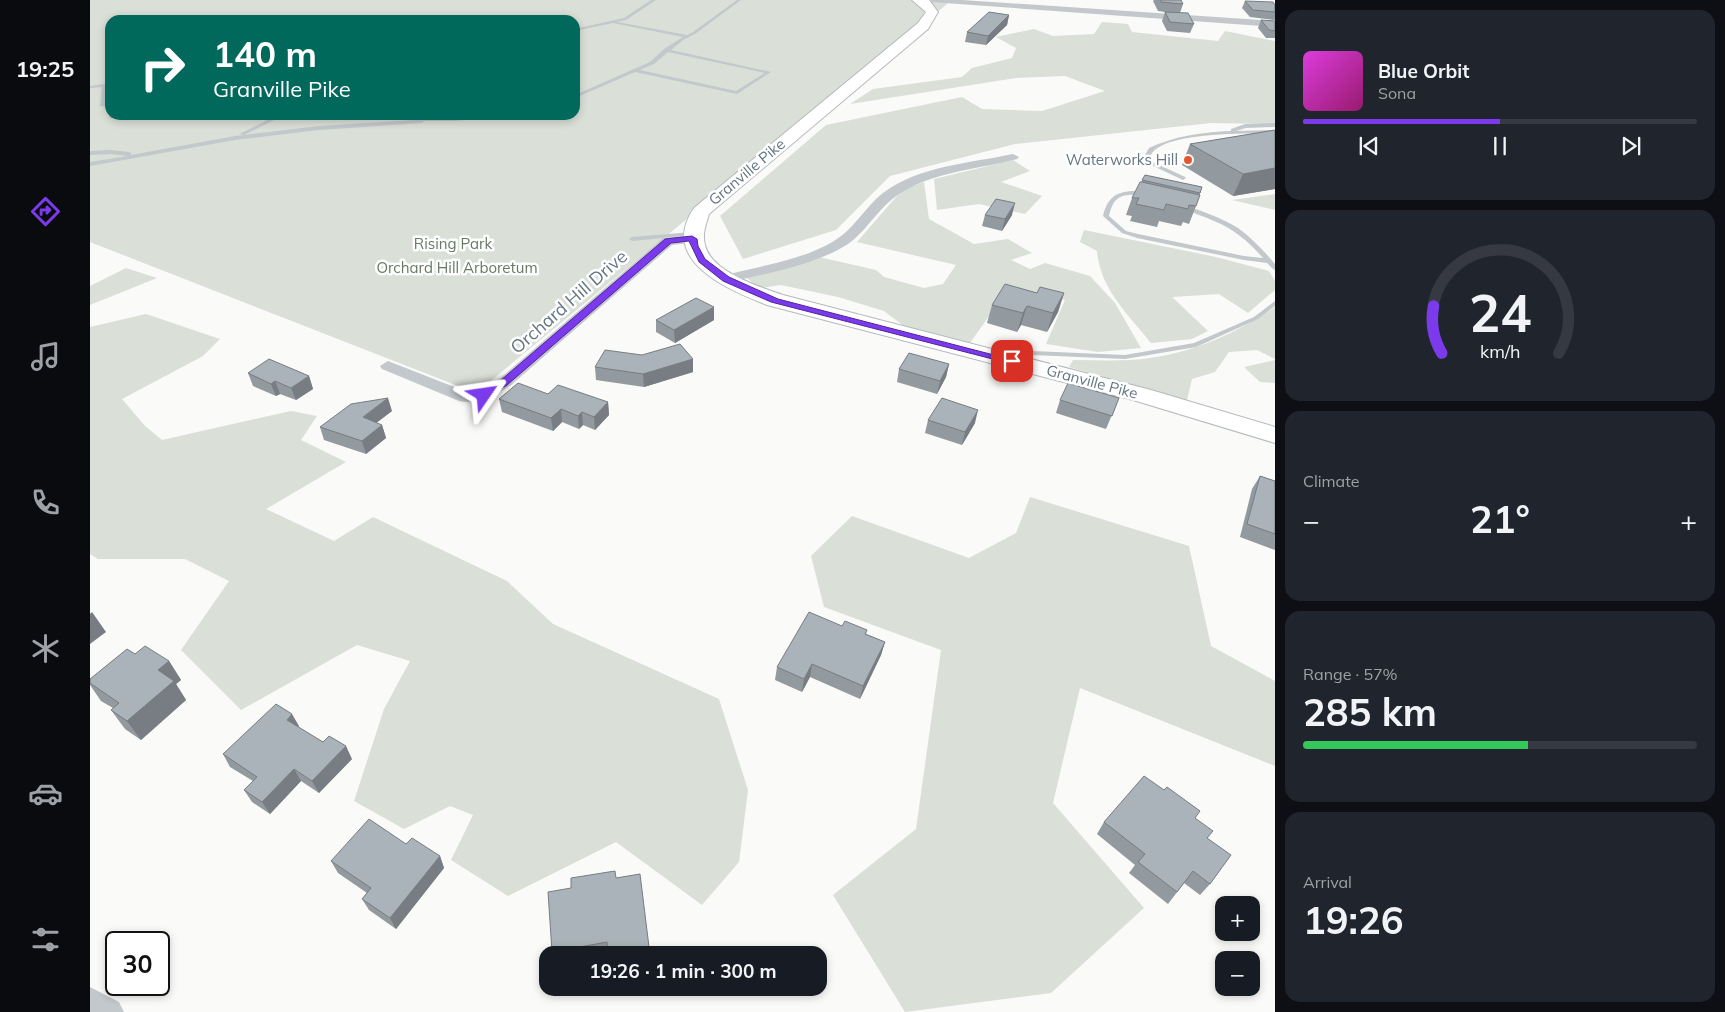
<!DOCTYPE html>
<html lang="en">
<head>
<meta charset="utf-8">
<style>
  :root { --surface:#171b24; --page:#20242c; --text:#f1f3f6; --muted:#9ea1a6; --line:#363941; --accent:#7c3aed }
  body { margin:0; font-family:Mulish,sans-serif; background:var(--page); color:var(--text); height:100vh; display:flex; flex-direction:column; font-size:19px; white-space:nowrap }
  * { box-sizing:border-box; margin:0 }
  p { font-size:16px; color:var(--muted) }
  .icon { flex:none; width:28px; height:28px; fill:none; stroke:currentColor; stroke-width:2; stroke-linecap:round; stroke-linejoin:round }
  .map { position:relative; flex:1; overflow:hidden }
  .side { display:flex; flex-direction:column; gap:10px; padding:10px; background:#0d0f14; width:450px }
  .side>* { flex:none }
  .hud { position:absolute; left:15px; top:15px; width:475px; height:105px; border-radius:15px; box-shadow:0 2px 8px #0003; background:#00695c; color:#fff; overflow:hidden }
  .tools { position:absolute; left:1125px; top:896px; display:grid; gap:10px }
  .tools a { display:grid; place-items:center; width:45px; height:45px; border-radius:10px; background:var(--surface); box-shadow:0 2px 8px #0003; font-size:25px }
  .speed { position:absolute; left:15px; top:931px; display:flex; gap:10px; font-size:25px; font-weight:700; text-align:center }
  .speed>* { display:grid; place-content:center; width:65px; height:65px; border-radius:50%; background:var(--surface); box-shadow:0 2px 8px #0003; line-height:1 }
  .speed .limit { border:2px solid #111; border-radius:8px; background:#fff; color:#111 }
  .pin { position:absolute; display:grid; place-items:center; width:42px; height:42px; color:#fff; margin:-21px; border-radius:10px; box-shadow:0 2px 8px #0006 }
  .me { position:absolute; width:55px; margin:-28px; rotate:58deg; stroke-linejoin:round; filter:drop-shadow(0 0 4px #0008) }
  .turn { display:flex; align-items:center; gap:18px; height:105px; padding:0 25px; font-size:22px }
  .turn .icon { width:65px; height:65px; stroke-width:2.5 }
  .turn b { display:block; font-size:35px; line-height:42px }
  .big { font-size:38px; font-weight:700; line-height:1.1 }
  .side .card { flex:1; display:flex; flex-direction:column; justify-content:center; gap:8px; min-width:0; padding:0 18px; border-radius:15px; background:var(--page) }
  .side .dial { align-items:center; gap:0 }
  .dial svg { height:130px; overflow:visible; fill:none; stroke:var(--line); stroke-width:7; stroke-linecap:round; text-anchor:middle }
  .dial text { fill:var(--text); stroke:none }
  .song { display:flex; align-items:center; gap:15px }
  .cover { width:60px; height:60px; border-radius:8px; background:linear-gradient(135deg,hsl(300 70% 55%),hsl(320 70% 35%)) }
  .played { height:5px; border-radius:2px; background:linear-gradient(90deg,var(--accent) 50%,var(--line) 50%) }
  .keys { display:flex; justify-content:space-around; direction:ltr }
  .heat { display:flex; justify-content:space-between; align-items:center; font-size:28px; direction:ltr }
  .charge { height:8px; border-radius:4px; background:linear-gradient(90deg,#34c759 57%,var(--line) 0) }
  .trip { position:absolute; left:449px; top:946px; width:288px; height:50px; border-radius:15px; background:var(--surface); box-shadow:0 2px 8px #0003; font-weight:700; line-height:50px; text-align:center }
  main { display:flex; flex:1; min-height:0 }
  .menu { display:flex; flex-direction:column; width:90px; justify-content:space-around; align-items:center; background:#090b0e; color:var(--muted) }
  .menu .icon { width:35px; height:35px }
  .menu .selected { color:var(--accent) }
  .menu b { font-size:22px; color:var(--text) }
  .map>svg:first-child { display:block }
  .green { fill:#dadfd7; fill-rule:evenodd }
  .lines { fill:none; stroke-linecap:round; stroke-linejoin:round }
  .trunk-casing { stroke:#b4b9bd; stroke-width:2 }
  .service { fill:#c3c8cc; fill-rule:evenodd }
  .minor { fill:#c3c8cc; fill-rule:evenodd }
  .trunk { fill:#fff; fill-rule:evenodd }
  .wall { fill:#929a9f }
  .shaded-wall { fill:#777d82 }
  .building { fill:#aab3b9; stroke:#777d82 }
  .route { fill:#7c3aed; stroke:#51269a }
  .poi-dot { fill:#e4572e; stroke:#fff; stroke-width:2 }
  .labels { text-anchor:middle; stroke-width:5; stroke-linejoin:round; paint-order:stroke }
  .far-poi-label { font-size:15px; fill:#657683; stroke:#fff; text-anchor:end }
  .far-street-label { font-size:15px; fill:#657683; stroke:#fff }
  .far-park-label { font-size:15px; fill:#687a64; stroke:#fff }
  .street-label { font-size:18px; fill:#657683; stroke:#fff }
</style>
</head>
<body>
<main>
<nav class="menu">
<b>19:25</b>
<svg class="icon selected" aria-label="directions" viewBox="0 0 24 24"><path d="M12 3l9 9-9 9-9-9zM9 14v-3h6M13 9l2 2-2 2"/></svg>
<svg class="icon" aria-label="music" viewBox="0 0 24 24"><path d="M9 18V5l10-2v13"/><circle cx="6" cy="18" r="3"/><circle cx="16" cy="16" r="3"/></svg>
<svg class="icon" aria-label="phone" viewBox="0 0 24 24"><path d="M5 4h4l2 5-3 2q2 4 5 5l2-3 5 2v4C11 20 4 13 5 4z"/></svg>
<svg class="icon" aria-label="climate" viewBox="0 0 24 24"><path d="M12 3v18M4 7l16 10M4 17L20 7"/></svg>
<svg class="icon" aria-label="car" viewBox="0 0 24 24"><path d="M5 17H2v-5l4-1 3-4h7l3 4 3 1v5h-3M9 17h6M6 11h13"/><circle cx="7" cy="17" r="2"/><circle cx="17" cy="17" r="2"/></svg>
<svg class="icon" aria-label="filters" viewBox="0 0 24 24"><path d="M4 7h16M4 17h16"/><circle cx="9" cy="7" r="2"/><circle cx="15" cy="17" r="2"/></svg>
</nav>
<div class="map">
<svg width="1185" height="1012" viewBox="0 0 1185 1012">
  <rect width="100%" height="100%" fill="#fafaf8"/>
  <path class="green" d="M0 0H862L386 393 0 242ZM20 20H485V115H20Z
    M1012 22 1038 24 1042 32 1128 41 1135 31 1185 41V124L1121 123 925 144 800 176 746 230 653 259 630 216 736 125 872 97 892 109 952 111 1015 91 975 76 926 78 760 104 783 89 872 77 882 68 922 58 926 48 906 37 944 29 963 36 1004 34Z
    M923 160 940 171 911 182 952 196 935 214 889 204 847 210 844 179Z
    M834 182 839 219 884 244 918 239 942 253 921 260 940 269 955 263 1000 276 1025 303 1051 348 1008 352 956 344 975 300 936 291 909 302 880 343 815 327 794 311 748 297 691 285 670 288 654 276 729 257 786 270 794 277 834 288 853 284 866 265 767 242 812 190Z
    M1185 194V210L1142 200Z
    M994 230 1126 257 1179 271 1185 281V290L1158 313 1129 294 1082 297 1118 331 1102 339 1061 343C1038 314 1010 289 1007 251L990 242Z
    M36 268 67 278 0 305V286Z
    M1185 307V359L1167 350 1139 352 1125 372 1102 379 1097 400 979 367 983 360C1002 360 1022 361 1041 360 1093 357 1142 336 1185 307Z
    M56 314 130 339 113 356 32 399 55 426 72 440 201 411 227 416 211 440 256 462 176 509 244 541 283 517 417 581 463 624 629 699 658 790 649 862 612 905 526 842 418 896 361 860 383 815 360 806 314 829 264 801 294 709 320 661 267 645 151 710 91 650 139 581 95 559H8L0 554V327Z
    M1185 360V383L1170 382 1154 367Z
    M940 497 1099 546 1121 646 1185 681V766L990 688 963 803 1054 908 961 993 815 1012 743 895 826 829 851 650 734 607 721 556 762 516 879 558 926 533Z"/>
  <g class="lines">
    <defs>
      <path id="trunk" d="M822 0H839L848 12 838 29 619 214C616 225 612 234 615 245 621 272 670 287 693 295L1061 390 1185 427V443L1043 400 677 305C639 290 568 261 604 208L828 23 836 12Z"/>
    </defs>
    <use href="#trunk" class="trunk-casing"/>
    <path class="service" d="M561 0H566L536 20 527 22 597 35 603 32 647 0H651L605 34 593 40 581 50 681 72 647 94 545 72 485 98V95L560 62 574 49 593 37 523 23 485 31V29L534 18ZM578 52 675 73 646 91 550 70 564 64Z
      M20 83V85L17 86 15 104 20 105V107L10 106 12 87 0 88V86Z
      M20 114 24 115 23 118H19Z
      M188 115H194L154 135 149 134Z
      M294 115 352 118 411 115 409 116 366 121H334L332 123 229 130 145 140 0 166V162L38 156 21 154 0 155V151L21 150 39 152 41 153V155L145 136 229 126 324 120Z
      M1185 123V127L1156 128 1146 131 1185 130V134C1161 133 1072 132 1061 155L1063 162 1095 177 1096 178 1093 180 1059 164 1055 155 1059 148C1085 136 1112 132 1141 131V129L1155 124Z
      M1042 191 1057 192 1060 194C1056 196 1053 195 1048 195 1030 194 1023 198 1019 216L1036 231 1048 234 1154 256 1173 258C1159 242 1144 229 1124 221 1114 216 1101 213 1092 207L1097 206C1114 212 1132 218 1148 228 1162 238 1174 251 1185 264V270L1183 269 1177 263 1154 260 1047 238 1032 233 1013 216C1017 199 1025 192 1042 191Z
      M602 232 605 234 604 235 542 241 539 239 542 237Z
      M1185 301V306L1168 319 1106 347 1035 359 942 355 910 357 906 355 910 353 942 351 1035 355 1104 343 1164 317Z"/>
    <path class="minor" d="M837 0H872L1185 21V27L841 2Z
      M923 154 929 157 927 159C890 169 848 171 814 191 792 203 781 225 762 241 732 264 673 274 636 283L629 279 631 276C668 266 711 261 744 241 764 229 775 207 793 193 828 166 881 163 923 154Z
      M602 235 609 239 607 242 582 245 420 386C404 396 388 405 369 401L292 369 290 366 298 361 377 392 390 390 408 380 573 238Z
      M0 987 29 1002 34 1012H0Z"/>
    <use href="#trunk" class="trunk"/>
  </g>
  <path class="wall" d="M1064 0H1091L1093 4 1090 13 1104 24 1100 33 1077 31 1072 21 1075 12 1068 11 1063 1Z
    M1155 1 1185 5V20L1160 17 1152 8Z
    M919 15 917 25 896 45 875 42 877 32Z
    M1171 20 1185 21V38H1176L1168 28Z
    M1185 130V189L1143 196 1092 165 1100 144Z
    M1055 175 1112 187 1106 206 1099 224 1093 222 1091 226 1069 221 1067 227 1040 221 1042 216 1036 215 1042 198Z
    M895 215H922L912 231 892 226Z
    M947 293H974L968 312 957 332 931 325 927 332 897 323 902 305Z
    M566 320H624L585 343 566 332Z
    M552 355 603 359V372L554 387 506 380 505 367Z
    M859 364 856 377 847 394 807 382 809 369Z
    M158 373 219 376 223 389 206 400 190 394 186 396 163 386Z
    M458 394 518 402 519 415 505 430 493 425 489 429 472 422 463 431 412 412 409 399Z
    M1029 398 1016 429 966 413 970 400Z
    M302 411 286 423 292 425 296 438 276 454 234 440 230 427Z
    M838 420 885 423 872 445 835 433Z
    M1170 476 1185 481V550L1150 537 1162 489Z
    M752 626 777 630 776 634 795 642 791 655 770 699 720 677 712 692 685 680 687 667Z
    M45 654 79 661 91 680 86 684 96 700 51 740 35 729 21 710 23 708 11 701 0 685V679Z
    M209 726 208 727 233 742 262 759 229 793 211 781 180 814 162 802 154 790 163 781 140 767 133 754Z
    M1105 818 1117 838 1120 884 1110 895 1094 883 1078 904 1039 873 1045 865 1007 834 1014 822Z
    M316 844 350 856 354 868 306 929 279 910 272 899 277 893 248 873 241 861Z
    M525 871 518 953 507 955H462V952L481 888Z
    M521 988H546L522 992Z"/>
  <path class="shaded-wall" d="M919 15 917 25 896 45 898 36Z
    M1185 168V189L1143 196 1153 174Z
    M925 203 922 215 912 231 915 219Z
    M974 293 968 312 957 332 963 313Z
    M937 306 931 325 927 332 933 313Z
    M624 307V320L585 343 584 330Z
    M603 359V372L554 387 553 374Z
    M859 364 856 377 847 394 850 381Z
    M219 376 223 389 206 400 201 388Z
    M185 381 190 394 186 396 181 384Z
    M298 398 302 411 277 430 273 417Z
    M518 402 519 415 505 430 504 417Z
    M471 409 472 422 463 431 461 418Z
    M888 410 885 423 872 445 875 432Z
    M492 412 493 425 489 429 488 416Z
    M292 425 296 438 276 454 272 441Z
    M2 612 16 632 0 644V614Z
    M795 642 791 655 770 699 773 686Z
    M79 661 91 680 86 684 96 700 51 740 37 721 68 670Z
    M722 664 720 677 712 692 714 679Z
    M202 714 209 726 203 732 197 720Z
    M256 746 262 759 229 793 222 781Z
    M204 769 211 781 180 814 172 802Z
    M350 856 354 868 306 929 300 918Z"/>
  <path class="building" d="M1070 0H1091L1093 4 1071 2Z
    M1155 1 1183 2 1185 5V12L1163 10Z
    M899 12 919 15 898 36 877 32Z
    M1075 12 1098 13 1104 24 1080 22Z
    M1171 20 1185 21V31L1179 30Z
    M1185 130V168L1153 174 1100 144Z
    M1055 175 1112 187 1110 193 1052 180Z
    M1050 182H1052L1110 195 1106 206 1099 205 1098 209 1076 204 1074 210 1046 204 1049 198H1042Z
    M906 199 925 203 915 219 895 215Z
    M915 284 947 293 950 287 974 293 963 313 937 306 933 313 902 305Z
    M606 298 624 307 584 330 566 320Z
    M590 344 603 359 553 374 505 367 515 350 552 355Z
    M819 353 859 364 850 381 809 369Z
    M179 359 219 376 201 388 185 381 181 384 158 373Z
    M428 383 458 394 468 385 518 402 504 417 492 412 488 416 471 409 461 418 409 399Z
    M978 383 1029 398 1022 416 970 400Z
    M298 398 273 417 292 425 272 441 230 427 261 404Z
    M852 398 888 410 875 432 838 420Z
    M1170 476 1185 481V534L1157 524Z
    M719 612 752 626 755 621 777 630 775 634 795 642 773 686 722 664 714 679 687 667Z
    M55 646 79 661 68 670 84 681 37 721 21 710 29 703 0 683V679L37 649 45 654Z
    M186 704 202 714 197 720 233 742 239 736 256 746 222 781 204 769 172 802 154 790 167 777 133 754Z
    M1054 776 1074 790 1077 787 1110 811 1105 818 1123 831 1117 838 1141 855 1120 884 1103 871 1087 892 1048 862 1055 854 1014 822Z
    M279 819 316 844 322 838 350 856 300 918 272 899 281 888 241 861Z
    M525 871 526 878 550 874 560 955H518L517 942 462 952 458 892 481 888V878Z"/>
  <path class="route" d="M602 236 607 239 608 246 615 259 639 277 688 299 927 361 922 364 681 302 633 281 609 262 599 241 581 243 417 385 398 397H391V393L410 381 575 239Z"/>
  <circle class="poi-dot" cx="1098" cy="160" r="5"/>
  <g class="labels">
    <g class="far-poi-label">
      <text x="1088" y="165">Waterworks Hill</text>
    </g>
    <g class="far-street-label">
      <text transform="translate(657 172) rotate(-40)" y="5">Granville Pike</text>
      <text transform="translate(1002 382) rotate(15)" y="5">Granville Pike</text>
    </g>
    <g class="far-park-label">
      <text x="363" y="249">Rising Park</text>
      <text x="367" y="273">Orchard Hill Arboretum</text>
    </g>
    <g class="street-label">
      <text transform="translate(479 302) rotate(-41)" y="6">Orchard Hill Drive</text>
    </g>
  </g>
</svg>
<div class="tools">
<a>+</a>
<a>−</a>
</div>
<div class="speed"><div class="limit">30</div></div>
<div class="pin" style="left:922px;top:361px;background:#d93025"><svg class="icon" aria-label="arrive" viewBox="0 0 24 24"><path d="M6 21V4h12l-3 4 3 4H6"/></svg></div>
<svg class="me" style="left:394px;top:395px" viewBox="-20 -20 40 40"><path d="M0-17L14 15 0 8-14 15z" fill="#7c3aed" stroke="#fff" stroke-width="4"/></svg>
<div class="trip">19:26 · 1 min · 300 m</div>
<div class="hud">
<div class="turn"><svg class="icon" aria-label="right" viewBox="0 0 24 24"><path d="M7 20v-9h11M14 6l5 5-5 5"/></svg><div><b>140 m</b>Granville Pike</div></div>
</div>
</div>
<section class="side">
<div class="card">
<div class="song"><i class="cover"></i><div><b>Blue Orbit</b><p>Sona</p></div></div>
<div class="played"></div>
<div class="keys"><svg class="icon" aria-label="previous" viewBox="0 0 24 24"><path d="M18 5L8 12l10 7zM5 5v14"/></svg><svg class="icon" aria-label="pause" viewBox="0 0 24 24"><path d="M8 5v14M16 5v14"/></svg><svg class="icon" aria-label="next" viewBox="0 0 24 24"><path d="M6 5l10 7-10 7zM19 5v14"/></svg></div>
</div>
<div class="card dial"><svg viewBox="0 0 100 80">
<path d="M14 69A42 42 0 1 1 86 69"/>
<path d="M14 69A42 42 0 0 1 9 40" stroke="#7c3aed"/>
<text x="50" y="56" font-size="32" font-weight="700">24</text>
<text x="50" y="72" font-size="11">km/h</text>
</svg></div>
<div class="card"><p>Climate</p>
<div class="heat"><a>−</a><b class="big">21°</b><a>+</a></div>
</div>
<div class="card"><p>Range · 57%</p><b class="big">285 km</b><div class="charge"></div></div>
<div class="card"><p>Arrival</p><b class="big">19:26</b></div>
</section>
</main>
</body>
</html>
